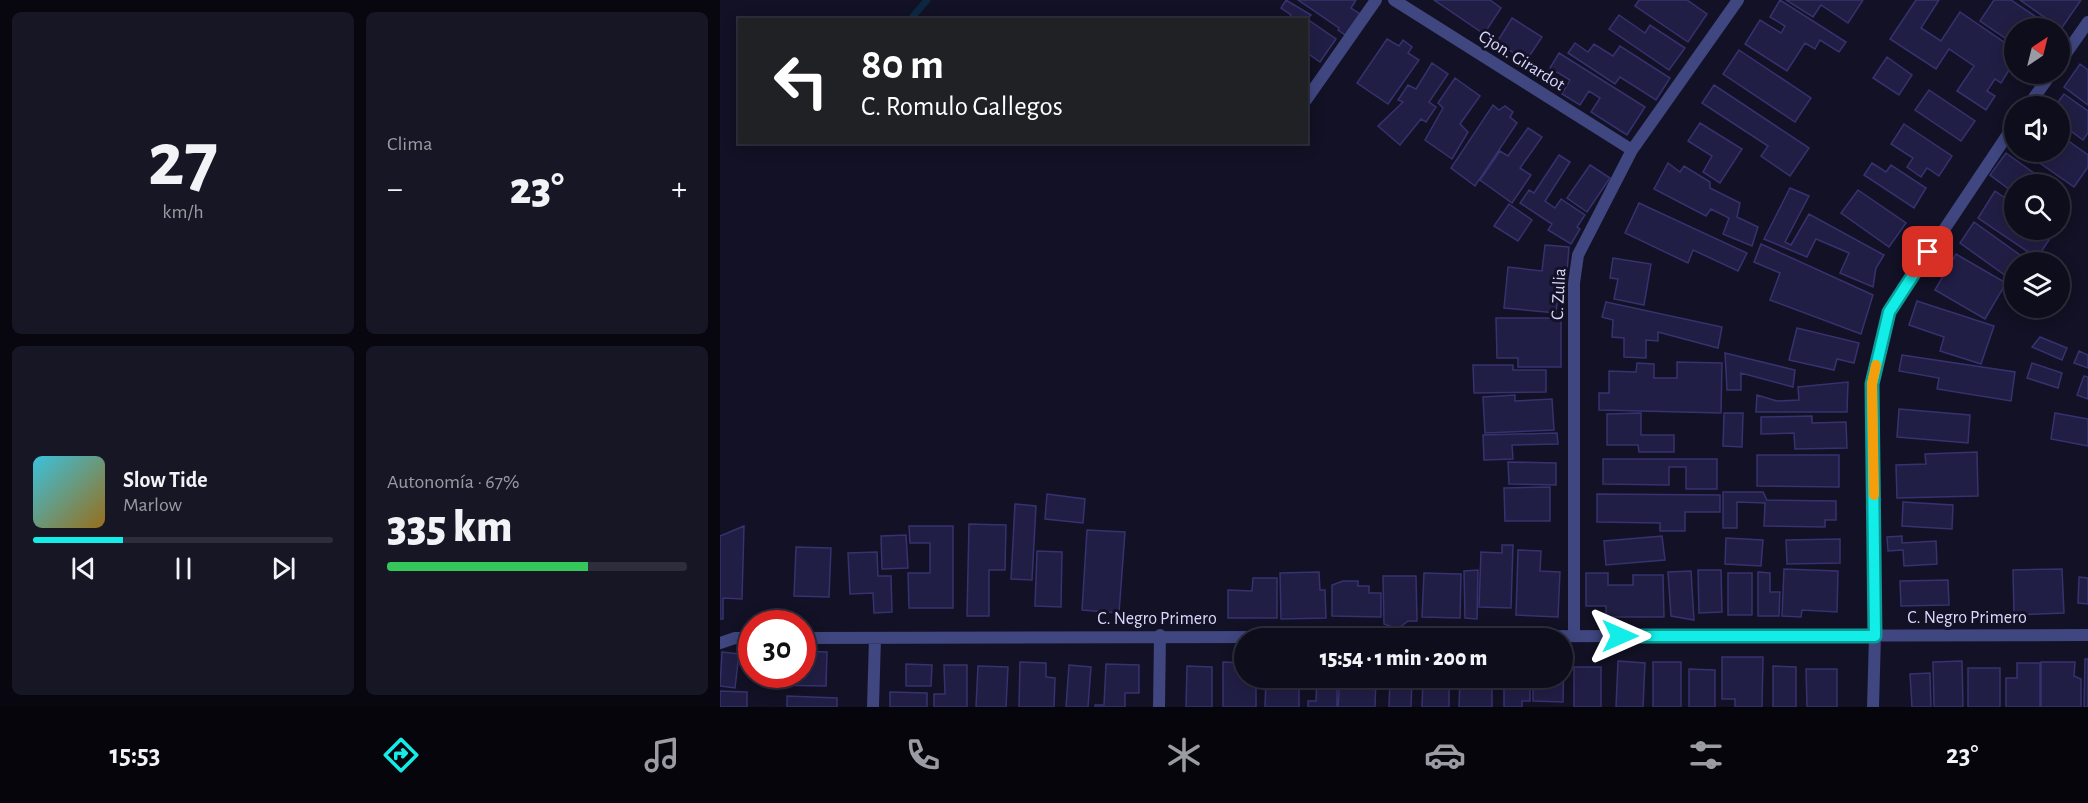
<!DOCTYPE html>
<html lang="es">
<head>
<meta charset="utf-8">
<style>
  :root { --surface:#0e0d1c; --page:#171625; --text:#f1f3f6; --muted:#9b9ca3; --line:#2e2d3b; --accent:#12eee7 }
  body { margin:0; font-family:"Alegreya Sans",sans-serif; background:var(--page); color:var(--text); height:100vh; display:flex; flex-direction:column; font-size:22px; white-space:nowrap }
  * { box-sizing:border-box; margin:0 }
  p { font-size:20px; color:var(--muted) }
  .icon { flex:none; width:33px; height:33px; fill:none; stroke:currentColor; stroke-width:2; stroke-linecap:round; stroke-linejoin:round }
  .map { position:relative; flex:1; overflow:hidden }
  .sheet { display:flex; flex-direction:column; gap:12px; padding:12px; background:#08070f; width:720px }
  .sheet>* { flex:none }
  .guide { position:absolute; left:18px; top:18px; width:570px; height:126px; border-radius:0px; box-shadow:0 3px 15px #0003,0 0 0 2px var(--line); background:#202124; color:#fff; overflow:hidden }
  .needle { width:39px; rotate:35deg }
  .tools { position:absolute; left:1284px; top:18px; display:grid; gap:12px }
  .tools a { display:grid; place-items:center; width:66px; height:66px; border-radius:50%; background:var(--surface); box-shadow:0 3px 15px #0003,0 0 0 2px var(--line); font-size:30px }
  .speed { position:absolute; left:18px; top:610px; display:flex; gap:12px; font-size:30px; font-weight:700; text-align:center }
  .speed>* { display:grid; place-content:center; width:78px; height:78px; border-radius:50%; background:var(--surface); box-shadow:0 3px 15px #0003,0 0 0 2px var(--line); line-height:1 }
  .speed .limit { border:9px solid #d22; background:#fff; color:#111 }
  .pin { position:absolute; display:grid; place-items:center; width:51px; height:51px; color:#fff; margin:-26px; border-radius:12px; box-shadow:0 3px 9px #0006 }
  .me { position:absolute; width:66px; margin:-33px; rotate:90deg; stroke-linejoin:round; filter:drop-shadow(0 0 4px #0008) }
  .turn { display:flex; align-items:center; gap:21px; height:126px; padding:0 24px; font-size:27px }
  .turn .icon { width:78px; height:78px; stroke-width:2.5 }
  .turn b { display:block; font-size:42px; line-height:51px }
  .big { font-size:45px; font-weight:800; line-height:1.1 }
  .sheet .tile { flex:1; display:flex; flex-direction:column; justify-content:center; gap:9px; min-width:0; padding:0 21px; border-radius:9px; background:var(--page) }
  .sheet .dial { align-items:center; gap:0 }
  .dial b { font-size:78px; line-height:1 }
  .song { display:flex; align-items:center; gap:18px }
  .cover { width:72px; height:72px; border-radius:9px; background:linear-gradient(135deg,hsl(190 70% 55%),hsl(40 70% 35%)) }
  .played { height:6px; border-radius:3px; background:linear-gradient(90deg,var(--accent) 30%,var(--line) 30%) }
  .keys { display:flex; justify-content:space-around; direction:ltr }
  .heat { display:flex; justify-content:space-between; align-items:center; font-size:33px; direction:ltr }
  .charge { height:9px; border-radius:4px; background:linear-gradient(90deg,#34c759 67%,var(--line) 0) }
  .sheet .tiles { flex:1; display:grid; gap:12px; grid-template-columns:repeat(2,1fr) }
  .trip { position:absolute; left:514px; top:628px; width:339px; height:60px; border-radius:30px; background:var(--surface); box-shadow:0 3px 15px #0003,0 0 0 2px var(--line); font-weight:800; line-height:60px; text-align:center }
  .menu { display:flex; height:96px; justify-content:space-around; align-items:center; background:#06050b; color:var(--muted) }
  .menu .icon { width:42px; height:42px }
  .menu .current { color:var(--accent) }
  .menu b { font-size:27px; color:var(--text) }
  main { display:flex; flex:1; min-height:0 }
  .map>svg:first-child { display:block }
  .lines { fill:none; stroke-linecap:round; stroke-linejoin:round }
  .stream { stroke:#0e2741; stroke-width:7 }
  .building { fill:#211e45; stroke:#36326f; stroke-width:1.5 }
  .street { stroke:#3f4680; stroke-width:12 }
  .route-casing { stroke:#0c9b96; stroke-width:15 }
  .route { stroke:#12eee7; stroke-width:10 }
  .slow { stroke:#f59e0b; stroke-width:10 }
  .labels { text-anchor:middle; stroke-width:6; stroke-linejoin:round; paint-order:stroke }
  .street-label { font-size:18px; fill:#d8d8fc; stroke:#121125 }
</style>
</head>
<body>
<main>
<section class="sheet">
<div class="tiles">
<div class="tile dial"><b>27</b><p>km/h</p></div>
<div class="tile"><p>Clima</p>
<div class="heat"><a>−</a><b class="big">23°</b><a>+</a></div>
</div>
<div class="tile">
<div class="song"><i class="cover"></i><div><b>Slow Tide</b><p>Marlow</p></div></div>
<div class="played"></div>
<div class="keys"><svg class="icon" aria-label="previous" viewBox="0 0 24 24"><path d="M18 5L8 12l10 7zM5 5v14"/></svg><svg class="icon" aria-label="pause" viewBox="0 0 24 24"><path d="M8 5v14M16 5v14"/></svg><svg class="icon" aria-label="next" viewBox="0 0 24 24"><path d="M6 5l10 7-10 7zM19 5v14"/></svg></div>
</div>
<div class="tile"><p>Autonomía · 67%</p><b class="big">335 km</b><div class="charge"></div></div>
</div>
</section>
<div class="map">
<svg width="1368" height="707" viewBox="0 0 1368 707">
  <rect width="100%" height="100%" fill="#121125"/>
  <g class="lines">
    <path class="stream" d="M190 20 207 0"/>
  </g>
  <path class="building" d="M566 0 591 15 586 21 567 20 571 15 561 8Z
    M578 0H636L631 8 640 14 625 35 618 30 619 28Z
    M714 0H770L781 8 764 34Z
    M919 0H967L987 14 968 42 915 6Z
    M1060 0 1126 42 1119 52 1100 40 1095 49 1085 43 1067 71 1025 44 1040 20 1061 33 1065 26 1050 17Z
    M1066 0H1143L1128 23 1101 5 1093 17Z
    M1196 0H1219L1201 28 1221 41 1240 12 1294 49V62L1281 83 1275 79 1267 91 1275 96 1266 110 1237 91 1254 66 1229 49 1216 69 1170 39Z
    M1274 0H1291L1331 27 1294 28V44L1260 21Z
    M1300 0H1361L1341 29Z
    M899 15 925 33 930 25 965 48 949 70 889 29Z
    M792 18 822 37 806 61 777 42Z
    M590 21 616 39 600 62 586 52V37L589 33 586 26Z
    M667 39 679 46 683 40 692 47 688 53 699 60 668 104 637 83Z
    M855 43 868 52 874 44 893 56 900 46 950 78 936 100 900 77 895 84 848 53Z
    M1019 50 1091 98 1075 122 1003 74Z
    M839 53 925 107 907 135 871 112 880 98 869 91 860 105 842 94 850 80 830 68Z
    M1167 57 1192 75 1179 95 1153 78Z
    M712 63 728 74 709 102 716 107 706 122 701 119 680 145 658 126 683 102 678 100 688 85 696 89Z
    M1360 64 1368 70V105L1344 87Z
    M735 78 760 96 740 124 748 132 732 159 705 140 723 108 718 103Z
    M994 85 1089 148 1070 176 1041 156 1048 146 982 103Z
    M1209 90 1255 121 1241 141 1195 110Z
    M1344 94 1368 111V133L1363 140 1340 123V106H1335Z
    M773 105 779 110 785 106 793 112 790 117 797 123 755 186 731 168Z
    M980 123 1022 149 1000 183 983 172 992 156 968 141Z
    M1184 124 1232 156 1219 176 1207 168 1201 177 1187 167 1193 158 1171 144Z
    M808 128 822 137 800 168 811 175 792 203 760 180 780 151 788 156Z
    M1340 135 1368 155V167L1354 187 1304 152H1340Z
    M1286 153 1329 184H1294V193L1270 175Z
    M839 155 850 162 825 201 835 208 841 199 865 215 857 227 860 229 851 244 828 230 832 224 800 203 809 190 814 193Z
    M948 163 960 172 964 166 990 182V188L1020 203 1017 217 1038 227 1032 246 1003 234 1009 218 991 209 986 216 934 189Z
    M1152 163 1166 172 1171 165 1206 188 1194 208 1144 175Z
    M870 165 890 178 867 212 847 198Z
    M1070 188 1089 196 1065 242 1071 245 1089 214 1164 255 1156 268 1153 287 1120 273 1129 253 1096 239 1087 257 1044 239Z
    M1138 190 1186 223 1169 247 1121 213Z
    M1275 191 1294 204V230L1335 231 1317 258 1258 218Z
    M919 203 1027 253 1018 271 973 250 968 263 905 233Z
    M789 204 812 220 798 241 774 226Z
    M1254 222 1300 255 1286 276 1240 243Z
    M1041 244 1153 295 1141 334 1050 300 1060 273 1034 262Z
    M825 245 849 247 847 271H841L836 313 784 308 788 267 822 271Z
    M1236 254 1286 283 1265 319 1215 290Z
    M893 258 931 264 924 305 894 299 898 279 890 278Z
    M1197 301 1274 326 1261 364 1220 351 1224 337 1189 325Z
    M886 302 1002 327 998 348 938 332V341L926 340V358L904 357V338L892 337 893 320 882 317Z
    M776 318H841V367H798V358H777Z
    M1077 328 1139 343 1134 363 1117 359 1114 370 1069 360Z
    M1320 337 1347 348 1342 360 1312 347Z
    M1359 351 1368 355V368L1354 363Z
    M1005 353 1075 370 1073 387 1021 373V390H1007Z
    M1182 355 1295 372 1291 401 1217 389 1219 378 1179 371Z
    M957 362 1002 363 1001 413 879 410V393H889V371L916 372 917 363 934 364V378H957Z
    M1312 363 1342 373 1338 388 1307 378Z
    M753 365H793V370H826V392L754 393Z
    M1364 376 1368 377V399L1357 395Z
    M1128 382 1127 412H1036L1037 395 1057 401 1079 400 1078 387Z
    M795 395V401L832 399 834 430 765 433 763 397Z
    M1179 409 1250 415 1248 443 1177 437Z
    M921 413V435H954V452H919L918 445H887V414Z
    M1004 413H1023L1022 447 1003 446Z
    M1335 413 1368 419V446L1331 439Z
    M1092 416V423L1126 422 1127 448 1075 449 1074 433 1041 434V417Z
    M837 433 838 444 792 445 793 459 764 460 763 435Z
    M1257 452 1258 496 1177 498 1176 465 1206 464 1205 454Z
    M1037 455H1119V487L1037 486Z
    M883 459H997V489H966V467H949V485L883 484Z
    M788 462 836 463V485L789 484Z
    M830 487V521H785L784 488Z
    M1003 492H1043L1047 500 1116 501V520H1105V527L1044 526 1045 503 1017 502V528H1003Z
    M327 494 365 499 363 523 325 519Z
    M877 494 1000 495V512H965V531H940V523L877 522Z
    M1183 502 1233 505 1232 529 1182 526Z
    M295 504 316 506 312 580 291 579Z
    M249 524 286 525 285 570H269V616H247Z
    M24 526 22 599 3 598V619H0V536Z
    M189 526H233V608H189L188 573H210V543H190Z
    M367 530 405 532 399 613 362 610Z
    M186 535 188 568 162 569 161 536Z
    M942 536 945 560 886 565 884 541Z
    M1182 536V543L1216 541 1217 564 1184 566 1183 550 1168 551 1167 537Z
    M1006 538 1043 540 1041 566 1005 564Z
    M1120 539V563L1067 564 1066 540Z
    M782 545H793L791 608 759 607 761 552 782 553Z
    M76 547 111 548 109 597 74 596Z
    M798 550 821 551 820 571 840 572 838 617 796 615Z
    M317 551 342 552 341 607 315 606Z
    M157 552 158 576H171L172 612 154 613 153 593 130 594 128 553Z
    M1064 569 1118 571 1117 612 1082 610 1081 617 1062 616Z
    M1342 569 1344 613 1294 615 1293 570Z
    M758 570 757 619 745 618 744 571Z
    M978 570H1001L1002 612 979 613Z
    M971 571 974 620 951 616 948 572Z
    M599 572 600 590H605L606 618 561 619 560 573Z
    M1038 572 1050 573V592H1060L1059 616H1038Z
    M704 573 741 574 740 618 702 617Z
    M866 573H888V585H913V575H943L944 617H886V606H866Z
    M1008 573H1032V615H1008Z
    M663 576H696L697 621H688L678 629 664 624Z
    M1359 577 1368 578V604L1358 603Z
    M533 578H557V618H508V590L532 591Z
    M1228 580 1229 605 1181 606 1180 581Z
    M623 581H638V586H649V593H661V617L612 616V585Z
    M82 651 107 652 106 686 43 685V675H82Z
    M2 652 19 654 15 688 0 686Z
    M843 657 844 658 843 702 813 701V678H843Z
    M1002 657H1043L1042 707H1015V699H1002Z
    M1365 659H1368V707H1364Z
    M898 661 925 663 923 707H896Z
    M1242 661 1243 707H1214L1213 662Z
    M300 662 326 663V677L335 678 334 707H299Z
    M503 662 525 663V678H536V707H503Z
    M933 662H961V707H933Z
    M1321 662H1355L1354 676 1361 679V707H1321Z
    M1297 663H1320V707H1286V678H1297Z
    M186 664 212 665 211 686H186Z
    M386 664 419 665V693H405V707H375V705H384Z
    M224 665H247V707H214V694H225Z
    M349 665 371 667 368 707H346Z
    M258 666 288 667 286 707H256Z
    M467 666 492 667V707H466Z
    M1053 666 1076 667V707H1053Z
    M854 667H881V707H854Z
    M1248 668H1280V707H1248Z
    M969 669 995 670V707H969Z
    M1086 669H1117V707H1087Z
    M1210 673 1211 707H1192L1190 674Z
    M546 678H579V707H545Z
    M597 678H617V707H588V701H596Z
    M620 678H656L655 707H618Z
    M670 678H692L691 707H669Z
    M703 678H729V707H702Z
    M740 678H772V707H739Z
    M784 678H810V701H802V707H784Z
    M0 691 27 692V707H0Z
    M170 692 207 693V707H170Z
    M67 696 117 698V707H67Z"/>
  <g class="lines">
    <path class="street" d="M674 0 912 150
      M1340 62 1368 22
      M586 100 656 0
      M1308 106 1331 74
      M854 636V283L858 255 912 150 1018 0
      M82 638 1368 635
      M0 643 15 638H32
      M153 707 155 638
      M439 707 440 635
      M1153 707 1155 636 1152 384 1169 312 1294 125"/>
  </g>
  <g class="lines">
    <defs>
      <path id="route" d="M900 636H1155L1152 384 1169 312 1208 252"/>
    </defs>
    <use href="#route" class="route-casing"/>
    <use href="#route" class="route"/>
    <path class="slow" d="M1154 495 1152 384 1156 365"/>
  </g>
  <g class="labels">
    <g class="street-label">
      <text transform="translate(802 60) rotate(32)" y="6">Cjon. Girardot</text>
      <text transform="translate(838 294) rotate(-87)" y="6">C. Zulia</text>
      <text x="1247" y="623">C. Negro Primero</text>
      <text x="437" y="624">C. Negro Primero</text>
    </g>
  </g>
</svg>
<div class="tools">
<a><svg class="needle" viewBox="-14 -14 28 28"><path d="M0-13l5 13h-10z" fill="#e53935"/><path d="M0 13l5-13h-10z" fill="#9b9ca3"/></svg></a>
<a><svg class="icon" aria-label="sound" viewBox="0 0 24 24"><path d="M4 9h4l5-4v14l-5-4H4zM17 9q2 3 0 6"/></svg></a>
<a><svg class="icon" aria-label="search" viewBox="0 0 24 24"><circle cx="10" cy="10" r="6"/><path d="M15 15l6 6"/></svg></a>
<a><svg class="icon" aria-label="layers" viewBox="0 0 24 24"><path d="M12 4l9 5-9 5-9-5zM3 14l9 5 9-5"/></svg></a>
</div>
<div class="speed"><div class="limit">30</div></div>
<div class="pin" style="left:1208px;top:252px;background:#d93025"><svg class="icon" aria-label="arrive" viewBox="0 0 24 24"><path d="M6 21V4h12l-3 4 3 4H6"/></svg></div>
<svg class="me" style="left:900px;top:636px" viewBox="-20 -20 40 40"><path d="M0-17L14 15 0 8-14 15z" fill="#12eee7" stroke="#fff" stroke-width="4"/></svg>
<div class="trip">15:54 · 1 min · 200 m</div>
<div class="guide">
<div class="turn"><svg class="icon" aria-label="left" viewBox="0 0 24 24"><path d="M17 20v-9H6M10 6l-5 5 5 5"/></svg><div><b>80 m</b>C. Romulo Gallegos</div></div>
</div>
</div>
</main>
<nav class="menu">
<b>15:53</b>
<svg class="icon current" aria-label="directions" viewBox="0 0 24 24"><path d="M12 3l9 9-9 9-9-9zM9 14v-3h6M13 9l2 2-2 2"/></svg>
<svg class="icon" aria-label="music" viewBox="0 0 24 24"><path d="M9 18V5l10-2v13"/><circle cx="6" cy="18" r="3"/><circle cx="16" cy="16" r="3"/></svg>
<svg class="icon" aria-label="phone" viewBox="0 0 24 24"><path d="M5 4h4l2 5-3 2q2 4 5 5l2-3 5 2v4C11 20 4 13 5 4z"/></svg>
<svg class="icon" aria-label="climate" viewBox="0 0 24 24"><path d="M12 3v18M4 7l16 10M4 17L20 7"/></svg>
<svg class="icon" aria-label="car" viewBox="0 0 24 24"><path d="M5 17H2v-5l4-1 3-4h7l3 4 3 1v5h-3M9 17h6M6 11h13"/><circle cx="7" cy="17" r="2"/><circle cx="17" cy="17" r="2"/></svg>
<svg class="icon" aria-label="filters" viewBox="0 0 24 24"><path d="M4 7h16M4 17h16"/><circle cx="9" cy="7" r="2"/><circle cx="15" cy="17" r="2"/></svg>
<b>23°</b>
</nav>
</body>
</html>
